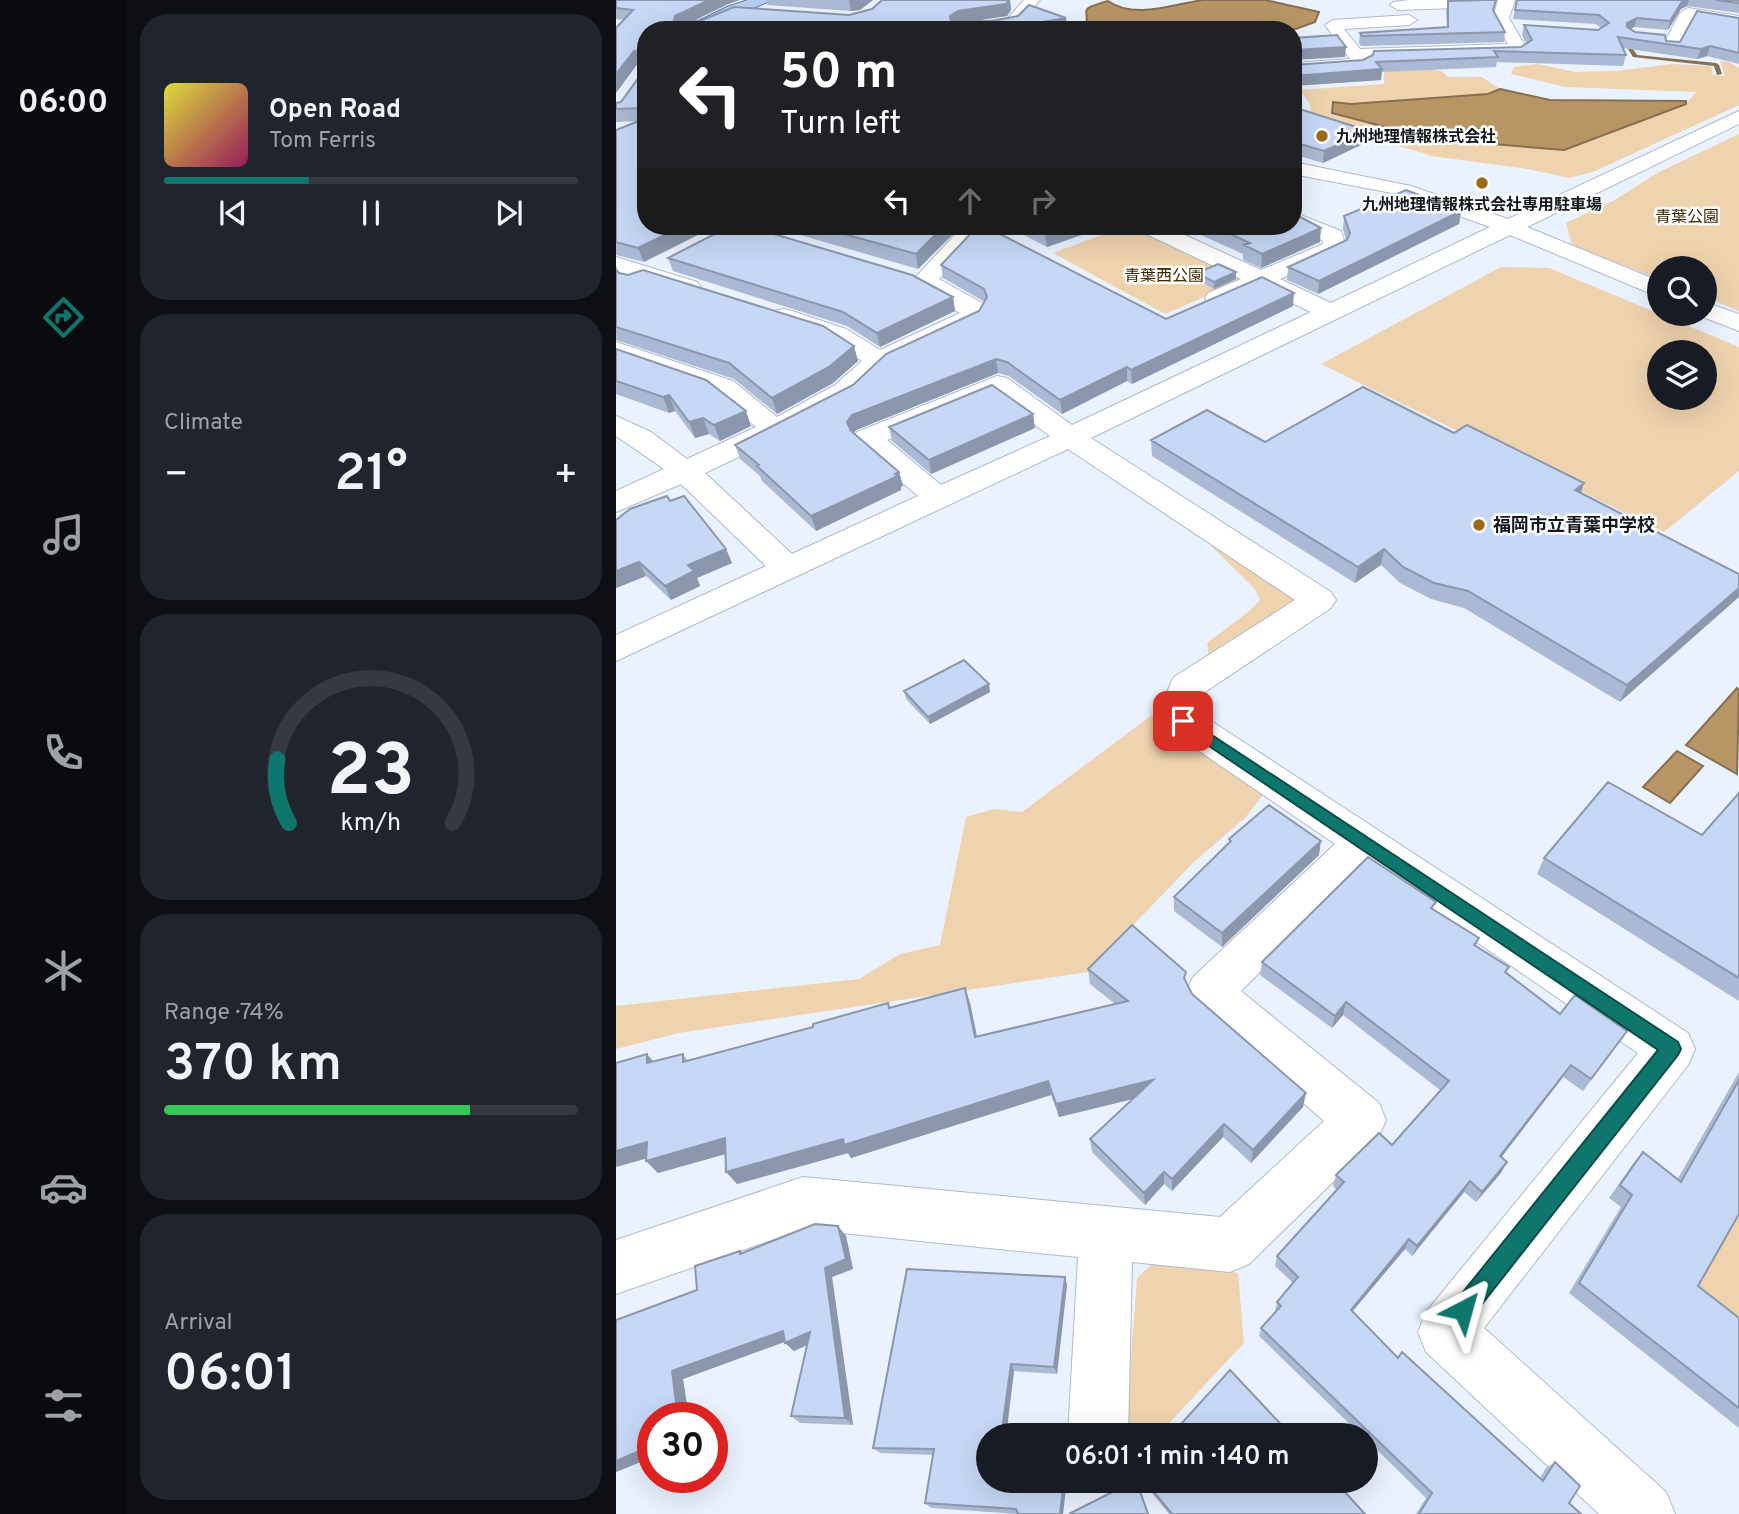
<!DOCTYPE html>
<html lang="en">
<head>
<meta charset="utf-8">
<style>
  :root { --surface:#171b24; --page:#20242c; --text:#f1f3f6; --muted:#9ea1a6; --line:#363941; --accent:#0f766e }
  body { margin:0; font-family:Overpass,"Noto Sans JP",sans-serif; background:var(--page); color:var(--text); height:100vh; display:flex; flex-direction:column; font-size:26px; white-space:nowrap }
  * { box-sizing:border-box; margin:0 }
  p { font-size:23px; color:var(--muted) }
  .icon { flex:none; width:38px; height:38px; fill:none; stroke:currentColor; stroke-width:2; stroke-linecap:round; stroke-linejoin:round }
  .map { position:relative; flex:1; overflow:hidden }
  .sheet { display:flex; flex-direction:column; gap:14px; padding:14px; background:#0d0f14; width:490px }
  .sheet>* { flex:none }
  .hud { position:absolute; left:21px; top:21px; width:665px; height:214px; border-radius:28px; box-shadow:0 7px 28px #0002; background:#202124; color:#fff; overflow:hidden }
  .tools { position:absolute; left:1031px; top:256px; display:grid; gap:14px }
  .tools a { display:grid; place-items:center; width:70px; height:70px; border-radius:50%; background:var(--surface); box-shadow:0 7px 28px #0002; font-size:35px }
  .speed { position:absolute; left:21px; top:1402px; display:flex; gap:14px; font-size:35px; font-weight:700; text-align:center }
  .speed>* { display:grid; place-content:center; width:91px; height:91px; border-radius:50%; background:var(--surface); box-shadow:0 7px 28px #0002; line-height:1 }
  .speed .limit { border:10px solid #d22; background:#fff; color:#111 }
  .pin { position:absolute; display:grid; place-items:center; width:60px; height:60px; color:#fff; margin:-30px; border-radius:14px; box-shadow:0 4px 10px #0006 }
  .me { position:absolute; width:77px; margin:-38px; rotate:39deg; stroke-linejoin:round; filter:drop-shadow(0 0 5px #0008) }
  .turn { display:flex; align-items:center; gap:24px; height:147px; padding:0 28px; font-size:32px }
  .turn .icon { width:91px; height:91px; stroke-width:2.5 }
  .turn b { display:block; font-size:49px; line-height:60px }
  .lanes { display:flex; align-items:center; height:66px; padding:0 28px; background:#0003; justify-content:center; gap:35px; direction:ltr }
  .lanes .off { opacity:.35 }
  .big { font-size:52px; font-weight:600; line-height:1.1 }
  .sheet .tile { flex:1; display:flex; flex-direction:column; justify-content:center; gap:10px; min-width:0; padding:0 24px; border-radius:28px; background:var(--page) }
  .sheet .dial { align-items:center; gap:0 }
  .dial svg { height:182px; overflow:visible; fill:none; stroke:var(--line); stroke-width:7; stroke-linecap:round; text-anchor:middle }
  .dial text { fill:var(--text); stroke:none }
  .song { display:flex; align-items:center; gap:21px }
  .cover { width:84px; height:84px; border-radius:10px; background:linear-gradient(135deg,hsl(60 70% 55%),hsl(330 70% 35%)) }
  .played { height:7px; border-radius:4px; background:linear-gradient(90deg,var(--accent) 35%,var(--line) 35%) }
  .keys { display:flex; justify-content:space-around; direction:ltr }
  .heat { display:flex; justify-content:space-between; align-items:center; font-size:38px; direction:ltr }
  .charge { height:10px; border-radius:5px; background:linear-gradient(90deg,#34c759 74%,var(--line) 0) }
  .trip { position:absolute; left:360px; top:1423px; width:402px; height:70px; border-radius:35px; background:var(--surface); box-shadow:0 7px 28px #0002; font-weight:600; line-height:70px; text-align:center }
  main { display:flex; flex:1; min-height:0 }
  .menu { display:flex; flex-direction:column; width:126px; justify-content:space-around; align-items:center; background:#090b0e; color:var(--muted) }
  .menu .icon { width:49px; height:49px }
  .menu .on { color:var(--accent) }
  .menu b { font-size:32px; color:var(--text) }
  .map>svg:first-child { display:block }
  .green { fill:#eed3ae; fill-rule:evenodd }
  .water { fill:#b79565; stroke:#867050; stroke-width:2 }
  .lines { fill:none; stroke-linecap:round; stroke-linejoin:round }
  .stream { fill:#867050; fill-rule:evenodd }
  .minor-casing { stroke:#aebacd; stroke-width:2 }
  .major-casing { stroke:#5d78a2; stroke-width:2 }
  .minor { fill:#fff; fill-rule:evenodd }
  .major { fill:#b6cdf2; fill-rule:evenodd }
  .wall { fill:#aabad4 }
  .shaded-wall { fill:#8b97ac }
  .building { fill:#c6d8f6; stroke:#8b97ac; stroke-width:2 }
  .route { fill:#0f766e; stroke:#0a4d48; stroke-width:2 }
  .poi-dot { fill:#996b1b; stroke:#fff; stroke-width:2.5 }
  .labels { text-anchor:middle; stroke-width:5; stroke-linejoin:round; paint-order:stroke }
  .far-poi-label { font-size:16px; font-weight:bold; fill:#14181f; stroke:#fff; text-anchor:start }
  .far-park-label { font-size:16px; fill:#3f2700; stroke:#fff }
  .poi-label { font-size:18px; font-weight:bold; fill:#14181f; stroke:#fff; text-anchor:start }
</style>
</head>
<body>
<main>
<nav class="menu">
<b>06:00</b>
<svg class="icon on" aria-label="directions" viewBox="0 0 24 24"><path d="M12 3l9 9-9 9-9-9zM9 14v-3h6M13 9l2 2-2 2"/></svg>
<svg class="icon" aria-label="music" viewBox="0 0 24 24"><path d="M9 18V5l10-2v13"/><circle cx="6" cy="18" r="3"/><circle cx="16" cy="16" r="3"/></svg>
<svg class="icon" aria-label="phone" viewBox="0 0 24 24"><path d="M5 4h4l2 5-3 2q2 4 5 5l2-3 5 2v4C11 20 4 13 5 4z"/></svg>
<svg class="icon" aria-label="climate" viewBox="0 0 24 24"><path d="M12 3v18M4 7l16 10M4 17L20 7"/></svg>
<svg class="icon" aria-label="car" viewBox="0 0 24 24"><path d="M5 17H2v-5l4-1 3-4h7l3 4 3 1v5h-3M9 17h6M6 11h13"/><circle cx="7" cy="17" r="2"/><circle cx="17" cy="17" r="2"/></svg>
<svg class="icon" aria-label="filters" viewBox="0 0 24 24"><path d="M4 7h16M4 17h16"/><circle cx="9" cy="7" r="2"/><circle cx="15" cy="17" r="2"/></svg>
</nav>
<section class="sheet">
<div class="tile">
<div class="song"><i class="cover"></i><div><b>Open Road</b><p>Tom Ferris</p></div></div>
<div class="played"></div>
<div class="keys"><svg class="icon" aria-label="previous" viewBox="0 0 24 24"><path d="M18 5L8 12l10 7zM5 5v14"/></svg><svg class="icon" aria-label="pause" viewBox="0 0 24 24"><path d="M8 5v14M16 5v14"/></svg><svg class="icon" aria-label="next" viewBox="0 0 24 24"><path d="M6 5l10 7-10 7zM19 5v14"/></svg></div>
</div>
<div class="tile"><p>Climate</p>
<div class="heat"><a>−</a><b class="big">21°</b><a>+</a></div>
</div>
<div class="tile dial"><svg viewBox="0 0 100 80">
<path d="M14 69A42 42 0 1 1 86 69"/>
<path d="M14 69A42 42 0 0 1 9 41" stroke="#0f766e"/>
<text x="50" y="56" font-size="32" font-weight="700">23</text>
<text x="50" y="72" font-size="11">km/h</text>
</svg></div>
<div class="tile"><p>Range · 74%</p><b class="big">370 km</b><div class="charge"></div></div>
<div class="tile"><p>Arrival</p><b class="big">06:01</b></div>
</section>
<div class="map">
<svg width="1123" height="1514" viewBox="0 0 1123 1514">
  <rect width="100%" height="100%" fill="#eaf2ff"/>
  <path class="green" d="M1104 61 1113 62 1123 68V105L977 172 953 178 912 169 816 156 687 117 695 111 693 102 683 90 768 84V71L810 68 825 71 832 77H866L884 89 873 94 735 104 718 102 716 112 1070 104 1080 92 950 87 895 74 898 67 921 64 959 72 1000 71 1056 64 1095 66 1097 75 1109 76Z
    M1123 134V311L1089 297 1088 268H1043V279L956 245 950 223 997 201 1043 172Z
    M510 226H523L630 279 549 314 437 253Z
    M885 267 933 268 1123 347V471L1048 532 705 364ZM1043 352H1088V397H1043Z
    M578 529 692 601 538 698 593 659 591 643 631 613 644 600 639 589Z
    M536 715 650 791 629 818 578 862 472 972 63 1033 0 1049V1006L243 979 284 954 324 945 350 817 377 809 406 812Z
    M1123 1202V1339L1069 1297Z
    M543 1257 622 1273 628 1343 542 1435H509L521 1278Z"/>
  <path class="water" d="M587 0H649L703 12 699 22 677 30H469C476 7 458 11 492 1 519 20 557 4 587 0Z
    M884 89 934 100 1070 101V104L948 150 815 139 716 113 717 102 735 104 872 94Z
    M1121 688 1123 690 1121 774 1070 745Z
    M1061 751 1087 766 1054 803 1027 787Z"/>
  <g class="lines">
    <path class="stream" d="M1007 34 1021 55 1100 63 1103 65 1106 74 1101 75 1098 66 1017 57 1004 36Z"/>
    <defs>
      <path id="minor" d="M408 0H424L403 25 378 30H337L345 25 392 18Z
        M794 0H873L875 2 867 7 782 10 774 5 777 2Z
        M882 0H899L893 18 911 49 909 53 751 59 755 63 746 68 677 73V63L734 59 709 25 717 20 793 15 801 20 793 25 728 29 744 49 892 44 877 18Z
        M1072 8 1123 16V26L1077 18 1061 49H1049L1047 45 1064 13Z
        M1123 111V124L911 227 1043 281V297L894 235 475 438 715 592 720 600 715 608 589 692 586 715 1072 1033 1079 1049 1072 1065 868 1328 1050 1492 1059 1514H983L810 1352 802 1332 810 1312 1022 1053 750 866 625 991 763 1103 770 1120 763 1137 633 1264 614 1272 516 1262 512 1435H452L462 1257 187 1229 0 1294V1240L187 1177 604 1217 708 1121 577 1007 570 992 577 977 719 844 554 731C545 716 549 692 558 677L679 600 452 449 0 661V635L150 566 65 484 0 512V491L48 469 0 436V416L35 432 71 459 140 427 97 393 0 359V342L117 381 161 417 219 385 246 361 212 339 158 321 155 316 158 311 167 309 176 311 230 329 264 350 344 313 300 286 296 281 347 226H370L323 279 368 304 371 309 363 323 272 366 239 397 169 435 89 473 176 554 302 496 241 444 237 438 241 432 381 376 391 378 456 425 695 312 644 288C628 295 610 308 592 303L589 298 592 293 625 279 524 231 521 226H549L645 270 707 244 706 240 676 226 677 212 725 231 730 247 727 252 664 279 715 303 874 227 781 194 677 174V162L795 186 892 219ZM378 395 434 436 325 485 271 440Z
        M0 257 81 282 85 287 81 292 73 294 0 272Z
        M1088 302 1123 314V331L1079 314 1088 313Z"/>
      <path id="major" d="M132 0H156L86 30H64L111 7Z"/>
    </defs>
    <use href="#minor" class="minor-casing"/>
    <use href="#major" class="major-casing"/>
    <use href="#minor" class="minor"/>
    <use href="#major" class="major"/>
  </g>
  <path class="wall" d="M0 0 110 5 77 21 233 15 256 9 266 0H394L395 10 391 16 355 21 451 30H30V226L28 262 0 255V130L21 121 0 122V103L5 102 28 70V63H22L0 93V28L8 20 0 19Z
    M150 0H257L244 10 235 11 151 5Z
    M881 0 877 11 889 32 888 42 745 46 743 43 744 33 831 27 830 11 832 1Z
    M901 0H1123V13L1071 6 1065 9 1052 30 1018 27 1015 29 1019 32 1050 41 1064 42 1123 18V64L1091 56 1081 59 1007 48 1010 55 1007 66 881 62 880 67 766 72 765 80 677 86V65L747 60 905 47 910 43 906 35 908 25 982 30 985 28 980 24 897 19Z
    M677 107 751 142 707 163 677 154Z
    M845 211 843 224 702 294 671 280 672 267 730 240 727 229 728 216Z
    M153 226H345L302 269Z
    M379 226H491L431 247 400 231Z
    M565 226H677L704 242 645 268 627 260V254Z
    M52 258 337 297 339 311 264 347 231 326 57 271Z
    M0 265 3 273 242 361 217 383 161 414 118 379 0 340Z
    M325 265 550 319 677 306 516 384 511 381 446 414 393 376 382 373 240 430 237 433 283 472 287 486 285 487V490L200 531 146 481 144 476 124 459 119 445 237 385 363 311 369 302 327 278Z
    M581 273 620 279 598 289 581 280Z
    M0 349 135 426 104 441 93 434 79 438 59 411 53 413 0 394Z
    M417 414 419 428 315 474 276 441 273 427Z
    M838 433 965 493 1123 574 1004 702 848 608 815 599 784 583 765 565 739 583 536 456 535 440 649 442Z
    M54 501 110 549 116 563 81 578 84 586 55 600 30 576 0 588Z
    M288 691 374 692 314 724 290 699Z
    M1123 793V1001L921 874 928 858 1086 835Z
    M613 839 703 855 606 947 558 911V897L613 844Z
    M818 910 863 938 860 946 890 973 944 1014 1003 1043 967 1091 947 1077 885 1157V1173L860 1202 848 1192 796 1256 789 1249 736 1311 782 1358 924 1478 930 1468 939 1462 953 1503 965 1514H800L810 1498 751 1440V1435H745L643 1336 645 1328 660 1312 659 1311 661 1302 677 1283 659 1266 661 1256 721 1190 717 1186 720 1175 776 1145 824 1090 727 1015 716 1028 644 975 646 962Z
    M472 969 569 982 576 994 687 1107 635 1163 607 1137 556 1191 548 1184 529 1205 476 1152 474 1139 517 1099 443 1117 435 1095 235 1158 232 1153 121 1184 110 1154 42 1173 30 1158 31 1054 37 1061 67 1054 72 1061 197 1027 272 1003 274 1008 354 1003 361 1037 499 1004 474 984Z
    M1123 1072V1214L1082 1286 1123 1318V1428L953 1293 1005 1207 993 1198 1016 1165 1027 1152 1061 1180Z
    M222 1226 230 1236 237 1269 216 1277 237 1425 184 1423 175 1416 191 1345 178 1351 169 1342 67 1379 73 1418H37V1457L0 1472 81 1290 124 1251 126 1253Z
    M449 1277 451 1285 441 1374 398 1371 391 1430 451 1480 402 1514 315 1508 309 1503 318 1455 264 1453 257 1448Z
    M525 1480H718L749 1514H553Z"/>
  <path class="shaded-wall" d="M93 0H124L110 5 63 28 58 20 59 16Z
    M233 0H257L244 10 235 11Z
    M394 0 395 10 391 16 344 23 336 28 334 16 342 11Z
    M1067 0H1073L1071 6 1065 9 1052 30 1054 21Z
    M450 18 451 30H379Z
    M1021 18 1018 27 1009 33 1011 23Z
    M1094 46 1091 56 1081 59 1085 49Z
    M730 47 729 57 677 60 678 50Z
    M28 50 30 62 22 63 0 93V74L18 51Z
    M766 69 765 80 677 86V76Z
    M753 131 751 142 707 163 708 151Z
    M845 211 843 224 702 294 703 281Z
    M67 226H100L28 262 22 248Z
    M328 226H345L302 269 300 254Z
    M450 226H491L431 247 429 233Z
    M705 228 704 242 645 268 646 254Z
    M620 272V279L598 289V282Z
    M678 293 677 306 516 384 515 370Z
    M337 297 339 311 264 347 261 333Z
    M238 346 242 361 217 383 161 414 156 398Z
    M380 359 382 373 240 430 235 437 231 422 236 415Z
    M511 367V381L446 414 444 400Z
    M53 395 59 411 53 413 47 397Z
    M130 411 135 426 104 441 98 425Z
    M417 414 419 428 315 474 313 460Z
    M87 418 93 434 79 438 73 422Z
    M283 472 287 486 285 487V490L200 531 195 516Z
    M968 483 963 500 959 490Z
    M110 549 116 563 81 578 84 586 55 600 49 586 72 565Z
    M768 549 765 565 739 583 742 567Z
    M23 562 30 576 0 588V571Z
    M1123 588V597L1004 702 1011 685Z
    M373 684 374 692 314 724 312 717Z
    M705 841 703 855 606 947V933Z
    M349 988 354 1003 364 1051 359 1037Z
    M730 1002 727 1015 716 1028 719 1016Z
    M31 1054 42 1068 31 1063Z
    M955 1065 947 1077 878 1167 884 1156Z
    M537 1080V1094L443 1117 440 1104Z
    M432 1081 435 1095 235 1158 232 1153 121 1184 110 1172Z
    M690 1093 687 1107 635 1163 637 1150Z
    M608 1124 607 1137 556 1191V1179Z
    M109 1138 120 1151 42 1173 30 1161Z
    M31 1142 43 1155 0 1167V1151Z
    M891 1162 885 1173 860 1202 866 1192Z
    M548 1172V1184L529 1205 528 1193Z
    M854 1181 848 1192 796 1256 801 1246Z
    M222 1226 230 1236 237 1269 216 1277 237 1425 229 1418 209 1268Z
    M793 1239 789 1249 731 1318 735 1310Z
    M449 1277 451 1285 441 1374 438 1367Z
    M167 1331 176 1339 67 1379 73 1418H62L56 1371Z
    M194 1332 202 1340 178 1351 169 1343Z
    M395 1364 398 1371 390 1435 386 1430Z
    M37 1445V1457L0 1472V1461Z
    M448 1480H451L447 1514H444Z"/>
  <path class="building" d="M0 0H93L59 16 58 20 84 21 118 7 233 15 256 9 266 0H393L390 4 342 11 334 16 335 21H377L402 16 413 5 450 18 379 30H30V108L0 109V103L5 102 28 70V50L18 51 0 74V28L17 10 0 8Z
    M869 0H880L877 10 889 32 746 36 744 33 832 27V1Z
    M901 0H1067L1054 21 1021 18 1011 23V27L1019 32 1049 35 1050 41 1064 42 1081 11 1123 18V53L1094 46 1085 49 1002 37 1010 55 878 51 882 57 760 62 766 69 677 76V65L747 60 757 55 758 51 905 47 916 40 908 25 982 30 993 23 983 15 899 10Z
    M1100 0H1123V3Z
    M721 35 730 47 678 50 677 52V38Z
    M677 107 753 131 708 151 677 142Z
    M30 118V226H67L22 248 0 242V130Z
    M790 190 845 211 703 281 672 267 731 240 734 233 728 216Z
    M677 213 705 228 646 254 628 245 634 243 597 226H677Z
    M114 226H131L296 275 337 297 261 333 227 312 52 258Z
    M199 226H328L300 254Z
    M415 226H450L429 233Z
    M359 229 382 233 550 319 646 277 678 293 515 370 511 367 444 400 391 362 380 359 236 415 231 422 235 431 283 472 279 474 282 476 195 516 141 466 143 465 119 445 237 385 270 354 363 311 371 297 368 289 325 265Z
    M602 264 620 272 598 282 581 273Z
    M0 270 3 273 12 275 27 270 207 326 238 346 213 367 156 398 113 363 0 327Z
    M0 349 90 380 130 411 98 425 87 418 73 422 53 395 47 397 0 381Z
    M376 385 417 414 313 460 273 427Z
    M747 387 838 433 851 425 968 483 959 490 1123 574V588L1011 685 852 591 818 583 787 567 768 549 742 567 535 440 591 410 649 442Z
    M51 496 54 501 68 496 110 549 72 565 78 571 49 586 23 562 0 571V520L14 509Z
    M348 660 373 684 312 717 288 691Z
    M992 782 1086 835 1123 793V978L928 858Z
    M653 805 705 841 606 933 558 897 615 841 613 839Z
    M752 857 820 902 815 908 863 938 858 945 893 967 889 972 944 1014 959 995 1011 1031 975 1079 955 1065 884 1156 891 1162 866 1192 854 1181 801 1246 793 1239 735 1310 782 1358 786 1352 927 1481 939 1462 964 1486 953 1503 965 1514H803L816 1493 645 1328 665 1306 661 1302 682 1277 661 1256 728 1182 720 1175 763 1133 776 1145 833 1081 730 1002 719 1016 646 962Z
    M516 925 570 972 568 978 576 994 690 1093 637 1150 608 1124 556 1179 548 1172 528 1193 474 1139 537 1080 440 1104 432 1081 228 1145 227 1139 110 1172 109 1138 30 1161 31 1142 0 1151V1063L31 1054V1063L67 1054V1062L197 1027V1024L272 1003 273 1008 349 988 359 1037 512 1001 472 969Z
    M1123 1080V1214L1082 1286 1123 1318V1408L963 1283 1016 1195 1004 1185 1027 1152 1065 1182Z
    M199 1224 222 1226 230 1259 209 1268 229 1418 175 1416 194 1332 169 1343 167 1331 56 1371 62 1418H37V1445L0 1461V1320L81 1290 79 1266 124 1251V1254Z
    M291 1269 449 1277 438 1367 395 1364 386 1430 448 1435H373V1480H448L444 1514H402L400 1509 309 1503 318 1449 257 1448Z
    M614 1370 675 1435H555Z
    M520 1480 532 1514H453Z
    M528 1480H718L749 1514H556Z"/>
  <path class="route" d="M567 716 1062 1042 1065 1049 1062 1055 855 1318 847 1322 839 1318 836 1310 839 1302 1042 1050 562 725 559 721 562 717Z"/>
  <g class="poi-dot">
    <circle cx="706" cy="136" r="7"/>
    <circle cx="866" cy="183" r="7"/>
    <circle cx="863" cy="525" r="7"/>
  </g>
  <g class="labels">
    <g class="far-poi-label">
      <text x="720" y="142">九州地理情報株式会社</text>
      <text x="866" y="210" text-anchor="middle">九州地理情報株式会社専用駐車場</text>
    </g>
    <g class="far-park-label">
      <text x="1071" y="222">青葉公園</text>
      <text x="548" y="281">青葉西公園</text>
    </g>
    <g class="poi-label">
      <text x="877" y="531">福岡市立青葉中学校</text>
    </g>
  </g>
</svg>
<div class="tools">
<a><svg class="icon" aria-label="search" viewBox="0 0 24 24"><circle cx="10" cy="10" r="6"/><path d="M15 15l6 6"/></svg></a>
<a><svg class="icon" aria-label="layers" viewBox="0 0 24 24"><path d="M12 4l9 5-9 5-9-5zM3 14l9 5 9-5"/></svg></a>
</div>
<div class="speed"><div class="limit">30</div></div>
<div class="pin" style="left:567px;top:721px;background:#d93025"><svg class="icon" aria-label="arrive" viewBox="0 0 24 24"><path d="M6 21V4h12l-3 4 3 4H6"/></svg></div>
<svg class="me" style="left:847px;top:1310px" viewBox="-20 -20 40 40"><path d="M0-17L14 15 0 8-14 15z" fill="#0f766e" stroke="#fff" stroke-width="4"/></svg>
<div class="trip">06:01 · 1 min · 140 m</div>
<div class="hud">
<div class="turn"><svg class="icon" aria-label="left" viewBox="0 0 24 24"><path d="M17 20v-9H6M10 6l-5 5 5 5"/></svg><div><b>50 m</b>Turn left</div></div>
<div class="lanes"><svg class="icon" aria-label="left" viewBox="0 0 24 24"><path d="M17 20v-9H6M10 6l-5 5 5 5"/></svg><svg class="icon off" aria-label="ahead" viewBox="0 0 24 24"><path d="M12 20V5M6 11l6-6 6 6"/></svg><svg class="icon off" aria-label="right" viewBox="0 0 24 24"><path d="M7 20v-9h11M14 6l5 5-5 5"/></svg></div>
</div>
</div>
</main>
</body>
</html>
